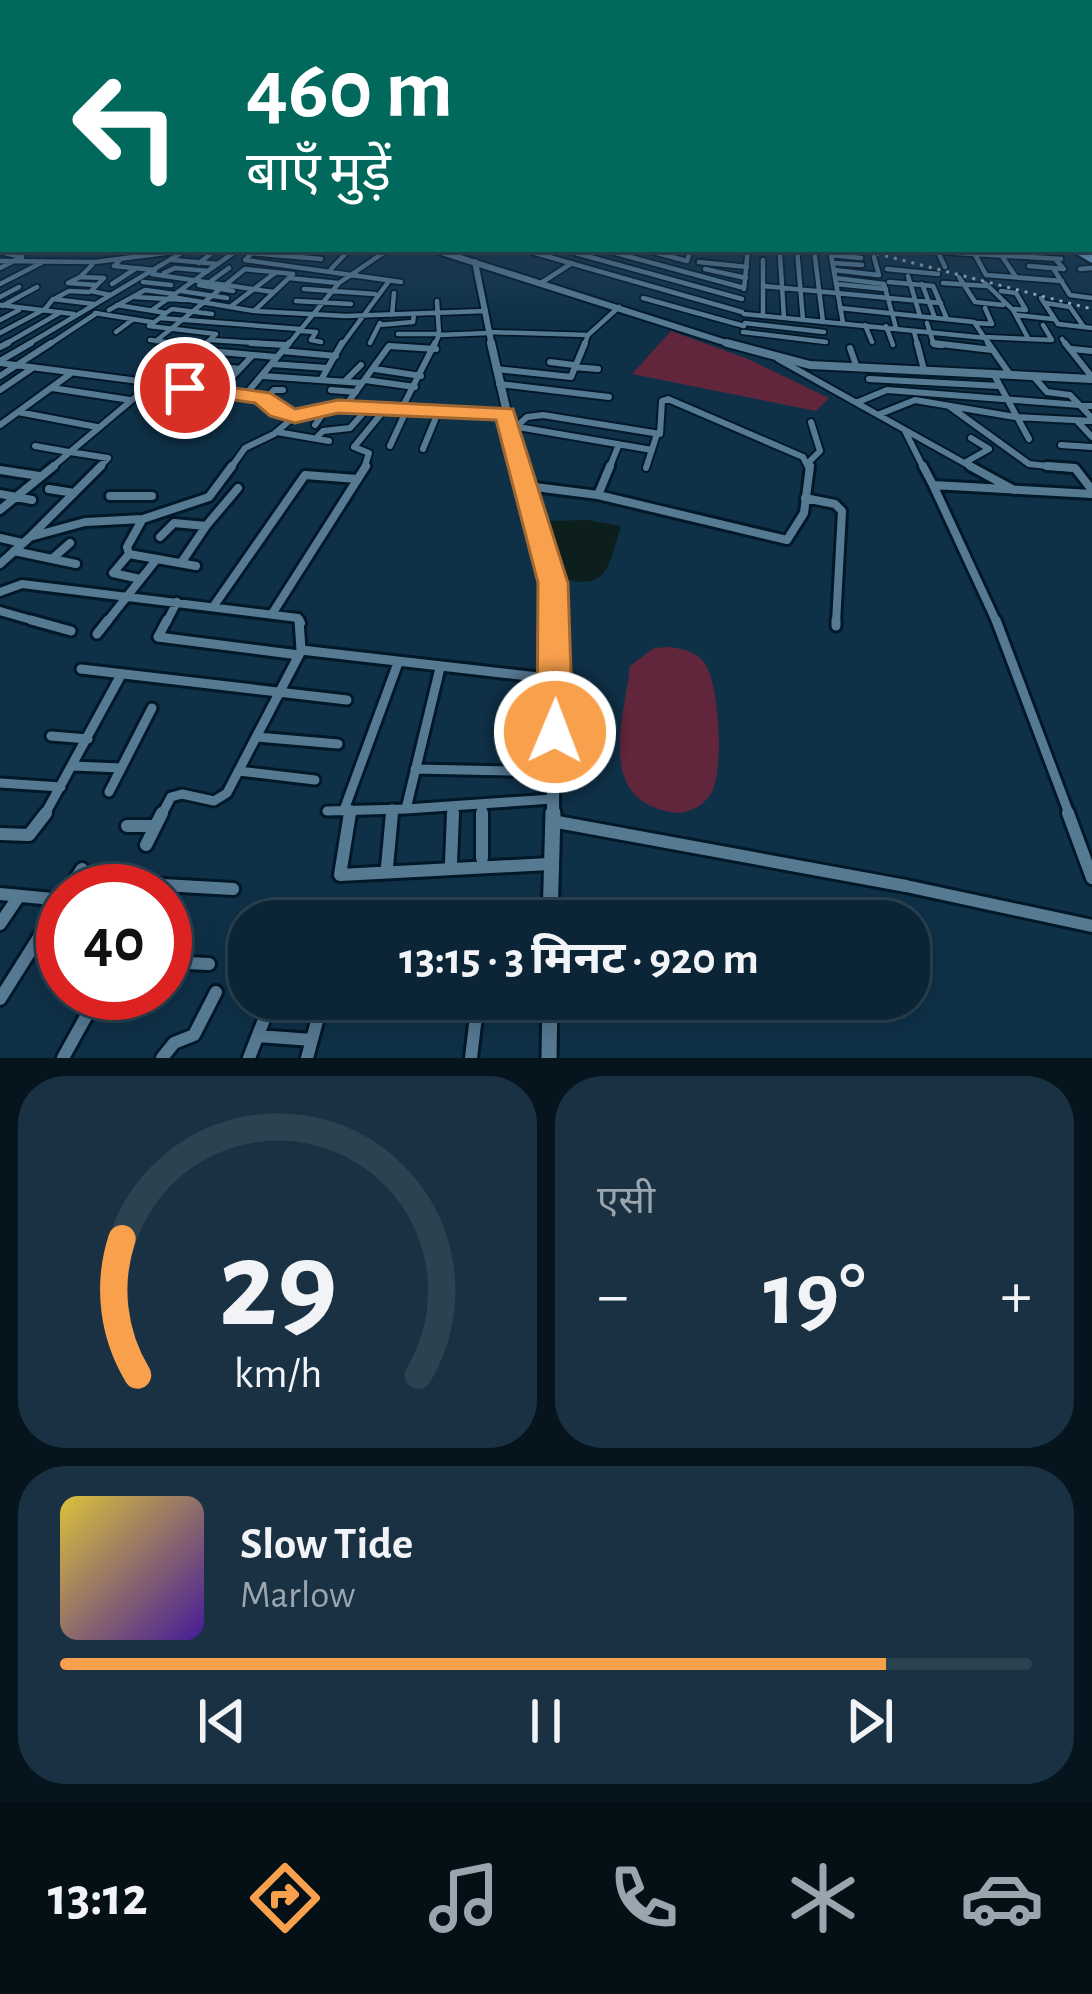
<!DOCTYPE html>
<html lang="hi">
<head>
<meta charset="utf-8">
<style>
  :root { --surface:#0b2536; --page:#193142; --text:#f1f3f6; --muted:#9aa5ad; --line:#2b4251; --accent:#f9a04d }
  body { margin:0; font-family:"Alegreya Sans","Noto Sans Devanagari",sans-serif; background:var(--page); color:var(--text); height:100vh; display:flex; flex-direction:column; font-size:45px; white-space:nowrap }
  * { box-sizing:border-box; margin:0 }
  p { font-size:39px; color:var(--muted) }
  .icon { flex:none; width:66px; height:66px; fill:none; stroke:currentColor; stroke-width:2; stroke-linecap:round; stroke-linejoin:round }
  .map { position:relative; height:1058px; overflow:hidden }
  .side { display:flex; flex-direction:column; gap:18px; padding:18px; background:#06141e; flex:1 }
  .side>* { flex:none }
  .guide { position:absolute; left:0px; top:0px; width:1092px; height:252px; box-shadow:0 6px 30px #0003,0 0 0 3px var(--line); background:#00695c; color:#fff; overflow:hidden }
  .speed { position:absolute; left:36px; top:864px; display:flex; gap:24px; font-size:60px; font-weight:700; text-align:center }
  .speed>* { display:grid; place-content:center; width:156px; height:156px; border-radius:50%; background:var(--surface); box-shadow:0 6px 30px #0003,0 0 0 3px var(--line); line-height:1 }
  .speed .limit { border:18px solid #d22; background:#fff; color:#111 }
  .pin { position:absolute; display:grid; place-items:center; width:102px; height:102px; color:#fff; margin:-51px; border:6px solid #fff; border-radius:50%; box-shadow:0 3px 12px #0007 }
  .me { position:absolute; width:132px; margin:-66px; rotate:1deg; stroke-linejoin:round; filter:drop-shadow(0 0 9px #0008) }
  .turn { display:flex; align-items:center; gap:42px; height:252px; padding:0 48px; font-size:54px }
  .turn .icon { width:156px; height:156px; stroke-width:2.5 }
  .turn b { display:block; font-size:84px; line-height:102px }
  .big { font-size:90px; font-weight:700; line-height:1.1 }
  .side .tile { flex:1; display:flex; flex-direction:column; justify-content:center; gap:18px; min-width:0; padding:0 42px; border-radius:48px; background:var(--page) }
  .side .dial { align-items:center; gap:0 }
  .dial svg { height:312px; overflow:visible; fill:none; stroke:var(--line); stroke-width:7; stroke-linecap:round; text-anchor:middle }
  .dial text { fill:var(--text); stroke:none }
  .song { display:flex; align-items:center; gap:36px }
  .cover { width:144px; height:144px; border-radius:18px; background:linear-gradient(135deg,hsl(50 70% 55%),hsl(260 70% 35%)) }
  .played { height:12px; border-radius:6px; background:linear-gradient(90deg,var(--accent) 85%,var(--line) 85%) }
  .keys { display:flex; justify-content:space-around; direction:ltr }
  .heat { display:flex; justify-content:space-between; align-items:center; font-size:66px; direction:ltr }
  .side .tiles { flex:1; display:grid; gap:18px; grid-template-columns:1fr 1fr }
  .tile:last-child { grid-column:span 2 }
  .trip { position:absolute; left:228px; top:900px; width:702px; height:120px; border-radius:48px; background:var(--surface); box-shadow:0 6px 30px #0003,0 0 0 3px var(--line); font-weight:700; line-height:120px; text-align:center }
  .dock { display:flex; height:192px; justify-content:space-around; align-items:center; background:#040f16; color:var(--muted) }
  .dock .icon { width:84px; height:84px }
  .dock .selected { color:var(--accent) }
  .dock b { font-size:54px; color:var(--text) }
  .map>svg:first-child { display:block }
  .green { fill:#61263b }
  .water { fill:#0d1f1c }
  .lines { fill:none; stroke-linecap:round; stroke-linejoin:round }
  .minor-far4-casing { stroke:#011829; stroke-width:8 }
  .minor-far3-casing { stroke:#011829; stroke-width:10 }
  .minor-far2-casing { stroke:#011829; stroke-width:14 }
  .minor-far1-casing { stroke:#011829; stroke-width:15 }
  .minor-casing { stroke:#011829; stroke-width:18 }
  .tertiary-far4-casing { stroke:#011829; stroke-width:10 }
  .tertiary-far3-casing { stroke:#011829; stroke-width:12 }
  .tertiary-far2-casing { stroke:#011829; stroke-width:15 }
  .tertiary-far1-casing { stroke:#011829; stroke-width:18 }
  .tertiary-casing { stroke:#011829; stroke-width:21 }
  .primary-casing { stroke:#011829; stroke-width:14 }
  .minor-far4 { stroke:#577a93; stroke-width:4.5 }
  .minor-far3 { stroke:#577a93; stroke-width:6 }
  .minor-far2 { stroke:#577a93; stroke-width:8 }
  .minor-far1 { stroke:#577a93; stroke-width:9 }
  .minor { stroke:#577a93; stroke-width:12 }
  .tertiary-far4 { stroke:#577a93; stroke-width:6 }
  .tertiary-far3 { stroke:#577a93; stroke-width:8 }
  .tertiary-far2 { stroke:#577a93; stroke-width:9 }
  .tertiary-far1 { stroke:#577a93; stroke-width:12 }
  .tertiary { stroke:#577a93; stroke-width:15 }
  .primary { stroke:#6ca6cf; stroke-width:9 }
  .rail { stroke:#9ab0c2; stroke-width:3; stroke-dasharray:3 6; stroke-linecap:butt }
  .route { fill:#f9a04d; stroke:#a26832; stroke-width:3 }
</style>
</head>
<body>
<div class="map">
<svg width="1092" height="1058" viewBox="0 0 1092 1058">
  <rect width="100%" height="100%" fill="#0f3148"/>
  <path class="green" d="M671 331 748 359 829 398 816 411 632 374Z
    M670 647C683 649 694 651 703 661 720 680 725 775 710 795 701 808 685 815 670 812 596 798 624 720 630 666L654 648Z"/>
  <path class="water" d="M587 520 621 526C609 563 610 591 563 579L544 525 549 521Z"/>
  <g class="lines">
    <defs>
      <path id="minor-far4" d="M256 249 245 260 401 282
        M521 249 742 312
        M561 249 742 299
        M601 249 744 288
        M642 249 687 261 691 249
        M797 249 803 320
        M814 249 823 322
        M830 249 843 323
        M890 249 1061 259
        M972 249 986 275 1062 281
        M983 249 998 250
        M997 249 1016 277
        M937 250 945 267
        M0 252 22 257 0 268
        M252 253 321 259
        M780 255 784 318
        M831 255 861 258
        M874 257 879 275
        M120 260 114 266 155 270
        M173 260 218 264
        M763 260V316
        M0 261 95 262 196 249
        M699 262 747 267
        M199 263 217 249
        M833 263 862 265
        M92 265 80 277 104 278 91 291 110 295
        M1029 266 1064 269 1056 260
        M1053 268 1070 295 1092 298
        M331 269 350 249
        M705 269 746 278
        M887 269 938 274
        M1080 269 1092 268
        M834 270 878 275
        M164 273 175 268 208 271
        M152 274 273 292
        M908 276 920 316
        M80 277 68 283 96 285
        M959 277 975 302 1003 305
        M289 278 338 283
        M835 278 884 284 896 328
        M211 281 229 268
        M143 282 171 285
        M889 282 933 286 947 319
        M541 283 572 263
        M943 283 987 286
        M985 283 1013 310 1028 338
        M0 284 41 263
        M112 284 135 269
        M836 284 886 289
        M922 284 935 318
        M199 285 233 291
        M763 286 941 303
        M304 289 375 294
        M744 289 748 249
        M181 291 227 298
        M1001 291 1016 293 1026 310 1014 309
        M0 297 19 287
        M135 297 185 300
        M172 297 254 311 292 275
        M56 298 69 291 89 292
        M643 298 744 326
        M1041 298 1058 324 1092 328
        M296 301 351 304
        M437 301 439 334
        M1046 303 1070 307 1084 327
        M0 305 74 314
        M117 305 166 313 160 318 300 329
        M2 306 37 287
        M230 307 275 273
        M840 308 974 322 990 346
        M109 310 145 290 174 294
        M152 310 239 249
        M254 311 346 316 486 311
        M95 313 151 322
        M166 313 172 309 212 314
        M744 314 986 338
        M392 315 394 293
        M1016 315 1053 319
        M160 318 149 326 216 334 203 346
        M0 320 19 310
        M745 323 824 332
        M927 323 934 345 942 346
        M976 323 992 324 985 308
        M379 325 413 322 414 314
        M865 325 872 342
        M886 326 893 345
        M301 331 316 332 311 340 321 342
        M116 332 132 320
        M488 332 588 335
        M743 332 826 342
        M914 332 918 346
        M0 333 45 309 53 299 94 304
        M398 334H439
        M984 337 1052 340 1043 325
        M1062 339 1067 346
        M150 340 200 346
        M211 340 286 345
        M156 341 245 269 293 274
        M370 343 380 323
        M2 346 61 312
        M25 346 183 252
        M47 346 97 313
        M287 346 339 283 389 249
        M341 346 389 281
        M434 346 439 335 488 333
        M584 346 588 335 619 307"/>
      <path id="minor-far3" d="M174 343 203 346 187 363 240 369
        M251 343 286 345
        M917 343 924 370
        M933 343 992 350
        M988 343 1009 373
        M1065 343 1092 377
        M203 346 207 343
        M0 347 8 343
        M850 348 857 368
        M1072 349 1092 351
        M199 350 276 357
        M282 351 336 356
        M778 359 975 469
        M0 361 31 343
        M550 362 574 365
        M0 363 262 397 293 416
        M272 364 327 368
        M574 367 598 369
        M375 369 421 376
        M496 369 571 377 585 343
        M993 373 1029 439
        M0 376 51 343
        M263 376 362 383
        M1033 376 1047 392 1070 395 1092 418
        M869 379 999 386
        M321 380 342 343
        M365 380 415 387
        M345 381 361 365
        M499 384 609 397
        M52 388 130 400
        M0 390 31 369
        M331 390 356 392
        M218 392 252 356
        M246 394 289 343
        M265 399 274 390H283
        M858 402 887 390 1092 406
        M346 405 389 346 436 349
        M949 406 1029 464 1075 469
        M402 408 435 343
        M18 412 97 427
        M880 414 915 400 1015 417 1092 421
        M1077 421 1092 437
        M0 425 70 374
        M315 425 327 408
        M517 426 527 417 543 415 660 434 662 401 668 399 803 457 809 469
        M518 427 652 450
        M905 431 924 469
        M277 432 329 441
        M316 438 323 431 350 428 367 409
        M1061 445 1092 447
        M35 446 69 452
        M390 446 407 409
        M423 449 439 410
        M810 461 820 451 811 422
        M966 462 989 449 971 438
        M646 468 657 434
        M50 469 70 452
        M98 469 108 458 70 452 151 384
        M230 469 245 448 274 434 295 416 338 406 505 414
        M364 469 369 453 354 447 385 409
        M609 469 619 444"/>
      <path id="minor-far2" d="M923 466 933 485 1092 494
        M970 466 1014 490
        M1047 466 1075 468 1092 490
        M0 470 39 476
        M933 485 997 623
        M527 486 598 495 610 466
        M49 489 74 493
        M0 494 32 500
        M598 495 787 540 804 513 810 466
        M110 496H152
        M805 498 835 504 842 511 836 623
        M0 510 54 466
        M142 520 127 547 129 554 196 566
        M206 526 238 488
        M31 536 101 466
        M160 537 174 523 206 526 181 563
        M0 538 22 543
        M14 551 76 564
        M129 554 113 573 140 579
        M53 558 70 543
        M0 564 30 537 85 522 143 519 209 497 232 466
        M0 592 22 584 298 618 301 623
        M213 607 305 475 357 479
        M0 611 42 623
        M272 614 366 466
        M106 623 156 560
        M166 623 177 602"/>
      <path id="minor-far1" d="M31 620 71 631
        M167 620 158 637 299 655
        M299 620 301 650 555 679
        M996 620 1070 816
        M836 626V620
        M97 634 108 620
        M440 668 406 809 552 799
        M81 669 347 700
        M51 736 88 739
        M257 737 338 744
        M73 766 121 768
        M415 769 553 772
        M239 771 315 780
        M0 783 61 787
        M109 792 152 708
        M482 804V816
        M344 810 398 663
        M327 811 406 809
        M44 816 121 675
        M161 816 171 797 182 794 214 801 227 793 301 651
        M350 816 351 810
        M391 816 392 809
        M453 816V806"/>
      <path id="minor" d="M350 813 340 875 549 864
        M482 813V858
        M1068 813 1092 878
        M552 821 906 886 1092 926
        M127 826H155
        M0 834 29 835 46 813
        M146 845 162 813
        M451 863 453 813
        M387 867 392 813
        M75 880 233 889
        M68 891 82 869
        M0 894 63 900
        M0 924 19 896
        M35 945 63 950
        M165 962 209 964
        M0 999 63 899
        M258 1036 312 1040
        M63 1058 99 993
        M162 1058 174 1043 194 1035 216 992
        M249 1058 272 999
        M307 1058 323 999
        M471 1058 478 999"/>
      <path id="tertiary-far4" d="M432 249 736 346
        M475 262 492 346"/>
      <path id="tertiary-far3" d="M491 343 520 469
        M727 343 810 365 1092 379"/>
      <path id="tertiary-far2" d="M520 466 553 583 554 623"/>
      <path id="tertiary-far1" d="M553 816 554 620"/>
      <path id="tertiary" d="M550 921 553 813
        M549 1058 550 999"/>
      <path id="primary" d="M1077 249 1092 258"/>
    </defs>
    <use href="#minor-far4" class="minor-far4-casing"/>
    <use href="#minor-far3" class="minor-far3-casing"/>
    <use href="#minor-far2" class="minor-far2-casing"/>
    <use href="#minor-far1" class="minor-far1-casing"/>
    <use href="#minor" class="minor-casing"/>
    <use href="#tertiary-far4" class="tertiary-far4-casing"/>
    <use href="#tertiary-far3" class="tertiary-far3-casing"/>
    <use href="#tertiary-far2" class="tertiary-far2-casing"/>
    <use href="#tertiary-far1" class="tertiary-far1-casing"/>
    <use href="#tertiary" class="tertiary-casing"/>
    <use href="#primary" class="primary-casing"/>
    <use href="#minor-far4" class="minor-far4"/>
    <use href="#minor-far3" class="minor-far3"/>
    <use href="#minor-far2" class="minor-far2"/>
    <use href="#minor-far1" class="minor-far1"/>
    <use href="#minor" class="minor"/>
    <use href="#tertiary-far4" class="tertiary-far4"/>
    <use href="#tertiary-far3" class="tertiary-far3"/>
    <use href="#tertiary-far2" class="tertiary-far2"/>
    <use href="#tertiary-far1" class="tertiary-far1"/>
    <use href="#tertiary" class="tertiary"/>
    <use href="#primary" class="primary"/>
    <path class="rail" d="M859 249 1092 309"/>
  </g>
  <linearGradient id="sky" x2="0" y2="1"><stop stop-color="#081b28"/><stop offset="0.53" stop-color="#314e6a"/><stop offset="1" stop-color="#314e6a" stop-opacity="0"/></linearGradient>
  <rect width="1092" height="316" fill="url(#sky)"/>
  <path class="route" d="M185 381 270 393 295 409 338 400 513 409 568 583 573 732 568 744 555 748 543 744 537 732 538 583 496 420 338 413 295 423 270 416 255 403 177 392V383Z"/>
</svg>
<div class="speed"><div class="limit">40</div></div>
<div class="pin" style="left:185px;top:388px;background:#d93025"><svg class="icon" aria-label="arrive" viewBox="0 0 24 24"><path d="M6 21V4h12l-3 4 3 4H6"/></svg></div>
<svg class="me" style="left:555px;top:732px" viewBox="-20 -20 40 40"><circle r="17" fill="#f9a04d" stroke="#fff" stroke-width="3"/><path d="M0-11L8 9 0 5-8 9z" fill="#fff"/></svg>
<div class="trip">13:15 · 3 मिनट · 920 m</div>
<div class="guide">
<div class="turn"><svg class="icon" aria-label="left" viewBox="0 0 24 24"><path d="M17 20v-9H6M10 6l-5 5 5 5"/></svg><div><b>460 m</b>बाएँ मुड़ें</div></div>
</div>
</div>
<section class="side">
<div class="tiles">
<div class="tile dial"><svg viewBox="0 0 100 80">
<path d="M14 69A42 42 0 1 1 86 69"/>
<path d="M14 69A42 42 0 0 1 10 34" stroke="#f9a04d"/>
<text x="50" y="56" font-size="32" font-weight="700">29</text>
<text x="50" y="72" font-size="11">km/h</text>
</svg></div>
<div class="tile"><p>एसी</p>
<div class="heat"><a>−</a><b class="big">19°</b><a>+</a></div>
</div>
<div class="tile">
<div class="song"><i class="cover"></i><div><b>Slow Tide</b><p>Marlow</p></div></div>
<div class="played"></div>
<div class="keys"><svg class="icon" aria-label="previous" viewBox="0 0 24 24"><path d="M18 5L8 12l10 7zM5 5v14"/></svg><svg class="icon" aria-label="pause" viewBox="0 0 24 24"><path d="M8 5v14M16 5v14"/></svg><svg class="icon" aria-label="next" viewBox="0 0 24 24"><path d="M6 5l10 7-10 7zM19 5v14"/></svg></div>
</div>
</div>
</section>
<nav class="dock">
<b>13:12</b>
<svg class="icon selected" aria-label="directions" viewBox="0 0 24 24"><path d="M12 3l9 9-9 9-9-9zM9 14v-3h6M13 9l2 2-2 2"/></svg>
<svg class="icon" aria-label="music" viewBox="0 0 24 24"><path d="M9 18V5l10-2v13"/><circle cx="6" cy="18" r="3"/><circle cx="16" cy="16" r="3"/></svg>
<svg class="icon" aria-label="phone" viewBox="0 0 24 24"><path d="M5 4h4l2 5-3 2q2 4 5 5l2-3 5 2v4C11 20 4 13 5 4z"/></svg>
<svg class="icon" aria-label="climate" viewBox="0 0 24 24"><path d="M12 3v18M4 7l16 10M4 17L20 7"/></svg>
<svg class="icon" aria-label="car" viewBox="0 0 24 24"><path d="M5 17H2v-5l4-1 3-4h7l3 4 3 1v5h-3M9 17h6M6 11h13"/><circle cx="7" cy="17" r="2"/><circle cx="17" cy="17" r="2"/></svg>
</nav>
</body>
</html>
